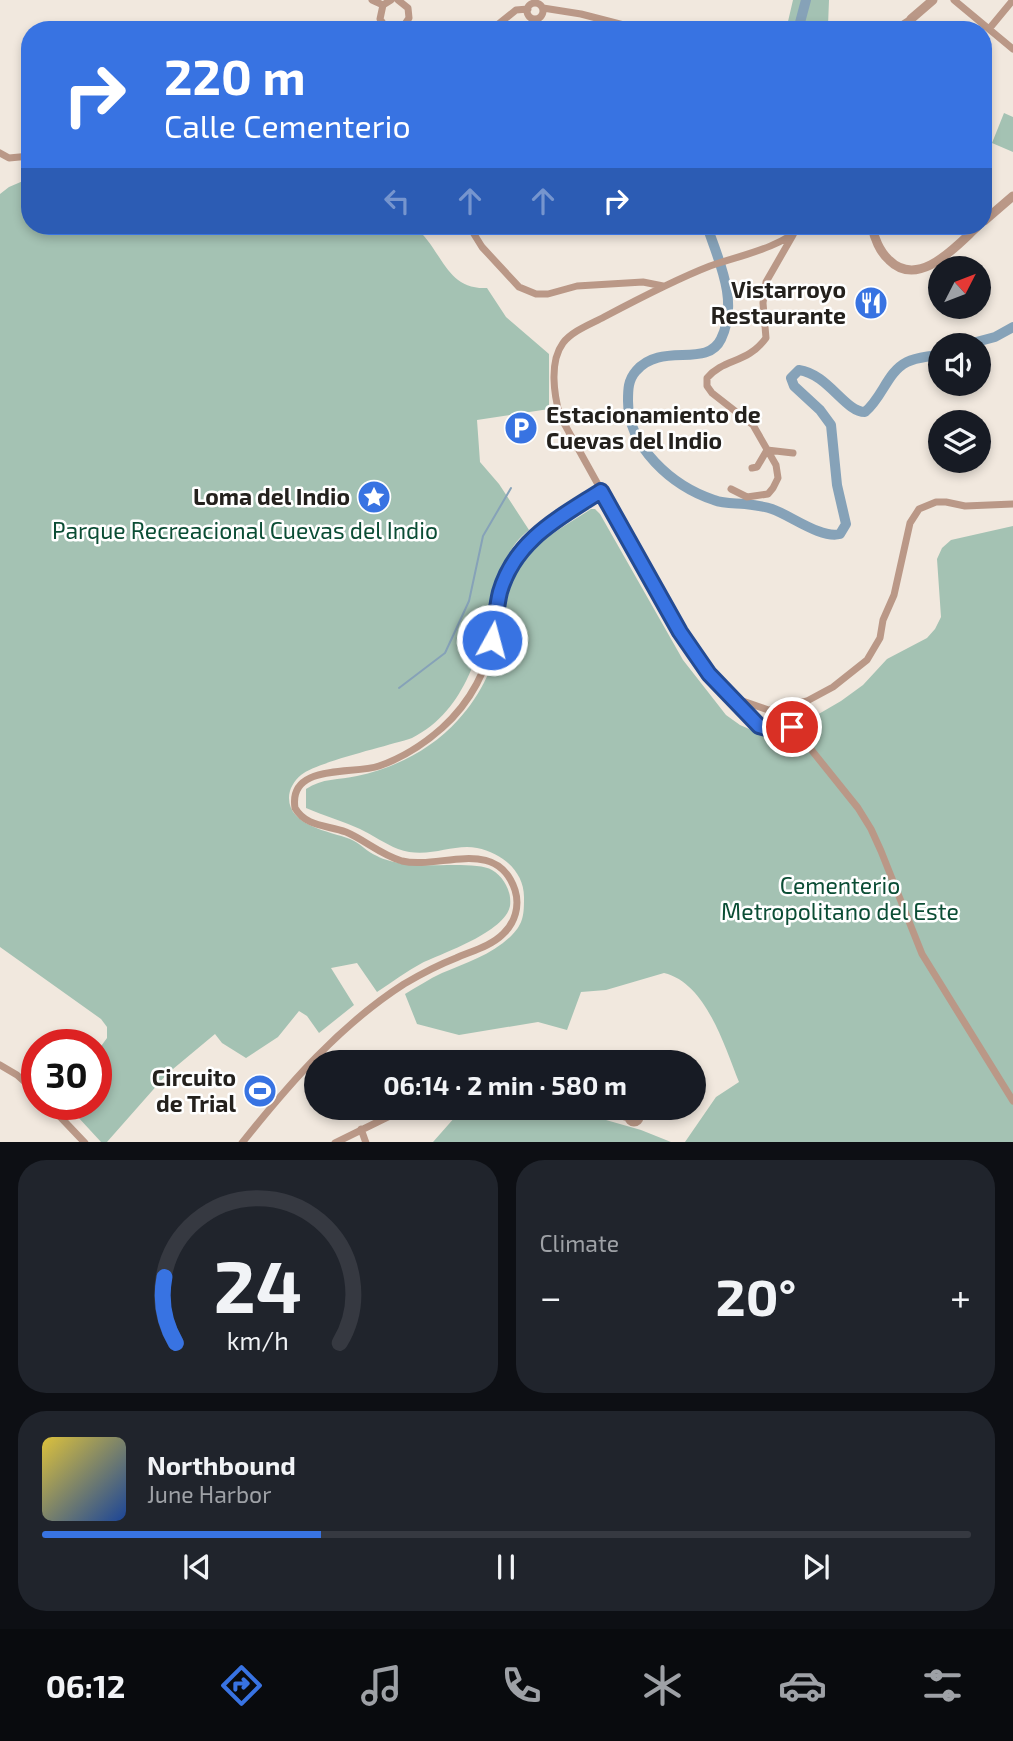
<!DOCTYPE html>
<html lang="en">
<head>
<meta charset="utf-8">
<style>
  :root { --surface:#171b24; --page:#20242c; --text:#f1f3f6; --muted:#9ea1a6; --line:#363941; --accent:#3873e2 }
  body { margin:0; font-family:"Exo 2",sans-serif; background:var(--page); color:var(--text); height:100vh; display:flex; flex-direction:column; font-size:26px; white-space:nowrap }
  * { box-sizing:border-box; margin:0 }
  p { font-size:23px; color:var(--muted) }
  .icon { flex:none; width:38px; height:38px; fill:none; stroke:currentColor; stroke-width:2; stroke-linecap:round; stroke-linejoin:round }
  .map { position:relative; height:1142px; overflow:hidden }
  .panel { display:flex; flex-direction:column; gap:18px; padding:18px; background:#0d0f14; flex:1 }
  .panel>* { flex:none }
  .top-card { position:absolute; left:21px; top:21px; width:971px; height:214px; border-radius:28px; box-shadow:0 4px 10px #0003; background:#3873e2; color:#fff; overflow:hidden }
  .needle { width:46px; rotate:48deg }
  .fabs { position:absolute; left:928px; top:256px; display:grid; gap:14px }
  .fabs a { display:grid; place-items:center; width:63px; height:63px; border-radius:50%; background:var(--surface); box-shadow:0 4px 10px #0003; font-size:35px }
  .speed { position:absolute; left:21px; top:1029px; display:flex; gap:14px; font-size:35px; font-weight:700; text-align:center }
  .speed>* { display:grid; place-content:center; width:91px; height:91px; border-radius:50%; background:var(--surface); box-shadow:0 4px 10px #0003; line-height:1 }
  .speed .limit { border:10px solid #d22; background:#fff; color:#111 }
  .pin { position:absolute; display:grid; place-items:center; width:60px; height:60px; color:#fff; margin:-30px; border:4px solid #fff; border-radius:50%; box-shadow:0 2px 7px #0007 }
  .me { position:absolute; width:77px; margin:-38px; rotate:7deg; stroke-linejoin:round; filter:drop-shadow(0 0 5px #0008) }
  .turn { display:flex; align-items:center; gap:24px; height:147px; padding:0 28px; font-size:32px }
  .turn .icon { width:91px; height:91px; stroke-width:2.5 }
  .turn b { display:block; font-size:49px; line-height:60px }
  .lanes { display:flex; align-items:center; height:66px; padding:0 28px; background:#0003; justify-content:center; gap:35px; direction:ltr }
  .lanes .off { opacity:.35 }
  .big { font-size:52px; font-weight:700; line-height:1.1 }
  .panel .card { flex:1; display:flex; flex-direction:column; justify-content:center; gap:10px; min-width:0; padding:0 24px; border-radius:28px; background:var(--page) }
  .panel .dial { align-items:center; gap:0 }
  .dial svg { height:182px; overflow:visible; fill:none; stroke:var(--line); stroke-width:7; stroke-linecap:round; text-anchor:middle }
  .dial text { fill:var(--text); stroke:none }
  .song { display:flex; align-items:center; gap:21px }
  .cover { width:84px; height:84px; border-radius:10px; background:linear-gradient(135deg,hsl(50 70% 55%),hsl(220 70% 35%)) }
  .played { height:7px; border-radius:4px; background:linear-gradient(90deg,var(--accent) 30%,var(--line) 30%) }
  .keys { display:flex; justify-content:space-around; direction:ltr }
  .heat { display:flex; justify-content:space-between; align-items:center; font-size:38px; direction:ltr }
  .panel .tiles { flex:1; display:grid; gap:18px; grid-template-columns:1fr 1fr }
  .card:last-child { grid-column:span 2 }
  .trip { position:absolute; left:304px; top:1050px; width:402px; height:70px; border-radius:35px; background:var(--surface); box-shadow:0 4px 10px #0003; font-weight:700; line-height:70px; text-align:center }
  .menu { display:flex; height:112px; justify-content:space-around; align-items:center; background:#090b0e; color:var(--muted) }
  .menu .icon { width:49px; height:49px }
  .menu .current { color:var(--accent) }
  .menu b { font-size:32px; color:var(--text) }
  .map>svg:first-child { display:block }
  .green { fill:#a4c2b3 }
  .lines { fill:none; stroke-linecap:round; stroke-linejoin:round }
  .stream { stroke:#86a2b8; stroke-width:2 }
  .river { stroke:#86a2b8; stroke-width:10 }
  .minor { stroke:#ba9887; stroke-width:7 }
  .tertiary { stroke:#ba9887; stroke-width:9 }
  .route-casing { stroke:#244b93; stroke-width:18 }
  .route { stroke:#3873e2; stroke-width:12 }
  .labels { text-anchor:middle; stroke-width:5; stroke-linejoin:round; paint-order:stroke }
  .poi-label { font-size:23px; font-weight:bold; fill:#24211d; stroke:#fff; text-anchor:end }
  .park-label { font-size:23px; fill:#0b4d35; stroke:#fff }
</style>
</head>
<body>
<div class="map">
<svg width="1013" height="1143" viewBox="0 0 1013 1143">
  <rect width="100%" height="100%" fill="#f1e8de"/>
  <path class="green" d="M793 0H829L828 26 835 30H786Z
    M1004 113 1013 117V152L992 143Z
    M30 178V226H414C443 250 445 290 487 288L506 317 549 354V409L477 420 480 462 499 484 529 530C507 547 503 567 496 591 480 647 468 710 412 738 388 746 317 762 301 775 294 781 289 789 289 798 289 826 329 831 350 839 360 843 367 852 377 856 384 860 395 862 403 864 425 868 477 861 492 870 504 877 512 892 510 906 505 932 443 953 422 963 407 971 392 982 377 992L357 963 331 968 354 1005 319 1033 307 1016 299 1011 278 1037 246 1058 222 1043 215 1034 167 1074 107 1142H101L66 1104H96V1053L107 1038V1027L101 1019 0 947V194L9 187Z
    M591 509H595L600 514 683 660 726 715 740 725 774 740 841 701 863 685 887 659 927 638 935 629 941 617 937 559 942 548 951 540 1013 526V1142H685L716 1097 739 1082C724 1045 706 983 664 973L606 990 581 992 567 1030 538 1022 459 1035 417 1024 405 994C417 987 429 979 442 973 466 963 493 954 512 935 524 923 524 913 524 897 524 871 502 853 477 848 452 843 428 860 398 849 385 844 373 835 360 829 343 821 324 816 306 808V789C322 778 339 780 357 776 395 768 432 749 458 720 482 694 497 661 502 625 504 612 504 595 509 583 525 547 560 529 591 509Z
    M463 1108H564L641 1130 671 1142H433Z"/>
  <g class="lines">
    <path class="stream" d="M399 688 445 653 469 601 483 536 511 488"/>
    <path class="river" d="M798 30 806 0
      M707 226C719 262 739 301 721 339 707 369 661 341 636 371 628 380 628 390 628 401 628 447 672 486 714 500 724 504 735 503 745 504 754 505 763 506 772 509 790 515 821 539 840 534L846 524 837 485 831 425 820 410 794 386 791 378 799 370C828 374 845 412 865 412 883 397 887 372 907 362 917 357 929 357 940 354
      M965 345 995 337 1013 327"/>
    <path class="minor" d="M372 0 383 5
      M391 0 383 5 380 19C385 28 393 31 403 27L409 18 408 8 398 0
      M954 0 1013 49
      M527 11a8 8 0 1 1 16 0a8 8 0 1 1-16 0Z
      M543 8 581 14 643 30
      M989 29 1013 0
      M133 30 154 25 170 30
      M491 30 516 10 528 9
      M894 30 911 19
      M0 153 9 158 30 156
      M469 226 482 247 519 287 536 294H548L577 286 643 282 663 286
      M752 468 757 467 767 450 793 453
      M731 489 747 497 768 494 773 488 778 478 776 465 753 425 712 393 707 386V378C724 358 747 364 766 338L763 303 766 282 793 235
      M734 698 774 712 789 722 858 808 871 829 881 851 922 954 1013 1101
      M770 710 807 701 833 687 867 660 880 638 883 620 894 595 910 523 919 509 936 502H946L965 506 1013 504
      M792 727 780 732 759 726 709 674 680 632 560 416C554 395 549 362 563 343 572 331 591 324 604 317 638 299 674 280 710 266 741 255 778 249 803 226
      M0 1065 17 1075 37 1093
      M48 1104 85 1143
      M592 1108 628 1118
      M628 1117a6 6 0 1 1 12 0a6 6 0 1 1-12 0Z
      M361 1129 366 1143
      M242 1143C289 1084 340 1025 404 984 421 974 438 965 456 958 472 951 491 946 503 934 515 923 520 906 515 890 497 836 439 870 402 861 381 855 365 840 346 832 327 825 306 827 295 808 288 763 353 775 379 766 402 758 424 744 442 728 470 703 489 668 494 631 498 610 498 589 509 569 529 532 566 513 601 491
      M335 1143 406 1108"/>
    <path class="tertiary" d="M913 30 911 19 933 0
      M984 221 1013 196
      M872 226C874 238 880 252 889 260 919 290 957 245 978 226"/>
  </g>
  <g class="lines">
    <defs>
      <path id="route" d="M492 640C496 624 496 608 500 592 515 540 559 518 601 491L680 632 709 674 759 726 780 732 792 727"/>
    </defs>
    <use href="#route" class="route-casing"/>
    <use href="#route" class="route"/>
  </g>
  <defs>
    <symbol id="restaurant-disc" viewBox="-11 -11 22 22"><circle r="9.5" fill="#3873e2" stroke="#fff"/><path d="M-5-6h1v4h1v-4h1v4h1v-4h1v5L-1.5 .5V6h-2V.5L-5-1ZM5-6V6H3V1.5H1.5Q1.5-4 5-6Z" fill="#fff"/></symbol>
    <symbol id="parking-disc" viewBox="-11 -11 22 22"><circle r="9.5" fill="#3873e2" stroke="#fff"/><path d="M-3.5-5.5H1a3.5 3.5 0 0 1 0 7H-1V5.5H-3.5ZM-1-3.4V-.6H.8a1.4 1.4 0 0 0 0-2.8Z" fill="#fff"/></symbol>
    <symbol id="sight-disc" viewBox="-11 -11 22 22"><circle r="9.5" fill="#3873e2" stroke="#fff"/><path d="M0-6L1.8-2.2L6-1.7L2.9 1.2L3.7 5.4L0 3.3L-3.7 5.4L-2.9 1.2L-6-1.7L-1.8-2.2Z" fill="#fff"/></symbol>
    <symbol id="stadium-disc" viewBox="-11 -11 22 22"><circle r="9.5" fill="#3873e2" stroke="#fff"/><path d="M0-5a6.5 5 0 1 0 0 10a6.5 5 0 1 0 0-10ZM-3.5-1.8h7v3.6h-7Z" fill="#fff"/></symbol>
  </defs>
  <g fill-rule="evenodd">
    <use href="#restaurant-disc" x="852" y="284" width="38" height="38"/>
    <use href="#parking-disc" x="502" y="409" width="38" height="38"/>
    <use href="#sight-disc" x="355" y="478" width="38" height="38"/>
    <use href="#stadium-disc" x="241" y="1072" width="38" height="38"/>
  </g>
  <g class="labels">
    <g class="poi-label">
      <text x="846" y="298">Vistarroyo<tspan x="846" dy="26">Restaurante</tspan></text>
      <text x="546" y="423" text-anchor="start">Estacionamiento de<tspan x="546" dy="26">Cuevas del Indio</tspan></text>
      <text x="350" y="505">Loma del Indio</text>
      <text x="236" y="1086">Circuito<tspan x="236" dy="26">de Trial</tspan></text>
    </g>
    <g class="park-label">
      <text x="245" y="539">Parque Recreacional Cuevas del Indio</text>
      <text x="840" y="894">Cementerio<tspan x="840" dy="26">Metropolitano del Este</tspan></text>
    </g>
  </g>
</svg>
<div class="fabs">
<a><svg class="needle" viewBox="-14 -14 28 28"><path d="M0-13l5 13h-10z" fill="#e53935"/><path d="M0 13l5-13h-10z" fill="#9ea1a6"/></svg></a>
<a><svg class="icon" aria-label="sound" viewBox="0 0 24 24"><path d="M4 9h4l5-4v14l-5-4H4zM17 9q2 3 0 6"/></svg></a>
<a><svg class="icon" aria-label="layers" viewBox="0 0 24 24"><path d="M12 4l9 5-9 5-9-5zM3 14l9 5 9-5"/></svg></a>
</div>
<div class="speed"><div class="limit">30</div></div>
<div class="pin" style="left:792px;top:727px;background:#d93025"><svg class="icon" aria-label="arrive" viewBox="0 0 24 24"><path d="M6 21V4h12l-3 4 3 4H6"/></svg></div>
<svg class="me" style="left:492px;top:640px" viewBox="-20 -20 40 40"><circle r="17" fill="#3873e2" stroke="#fff" stroke-width="3"/><path d="M0-11L8 9 0 5-8 9z" fill="#fff"/></svg>
<div class="trip">06:14 · 2 min · 580 m</div>
<div class="top-card">
<div class="turn"><svg class="icon" aria-label="right" viewBox="0 0 24 24"><path d="M7 20v-9h11M14 6l5 5-5 5"/></svg><div><b>220 m</b>Calle Cementerio</div></div>
<div class="lanes"><svg class="icon off" aria-label="left" viewBox="0 0 24 24"><path d="M17 20v-9H6M10 6l-5 5 5 5"/></svg><svg class="icon off" aria-label="ahead" viewBox="0 0 24 24"><path d="M12 20V5M6 11l6-6 6 6"/></svg><svg class="icon off" aria-label="ahead" viewBox="0 0 24 24"><path d="M12 20V5M6 11l6-6 6 6"/></svg><svg class="icon" aria-label="right" viewBox="0 0 24 24"><path d="M7 20v-9h11M14 6l5 5-5 5"/></svg></div>
</div>
</div>
<section class="panel">
<div class="tiles">
<div class="card dial"><svg viewBox="0 0 100 80">
<path d="M14 69A42 42 0 1 1 86 69"/>
<path d="M14 69A42 42 0 0 1 9 40" stroke="#3873e2"/>
<text x="50" y="56" font-size="32" font-weight="700">24</text>
<text x="50" y="72" font-size="11">km/h</text>
</svg></div>
<div class="card"><p>Climate</p>
<div class="heat"><a>−</a><b class="big">20°</b><a>+</a></div>
</div>
<div class="card">
<div class="song"><i class="cover"></i><div><b>Northbound</b><p>June Harbor</p></div></div>
<div class="played"></div>
<div class="keys"><svg class="icon" aria-label="previous" viewBox="0 0 24 24"><path d="M18 5L8 12l10 7zM5 5v14"/></svg><svg class="icon" aria-label="pause" viewBox="0 0 24 24"><path d="M8 5v14M16 5v14"/></svg><svg class="icon" aria-label="next" viewBox="0 0 24 24"><path d="M6 5l10 7-10 7zM19 5v14"/></svg></div>
</div>
</div>
</section>
<nav class="menu">
<b>06:12</b>
<svg class="icon current" aria-label="directions" viewBox="0 0 24 24"><path d="M12 3l9 9-9 9-9-9zM9 14v-3h6M13 9l2 2-2 2"/></svg>
<svg class="icon" aria-label="music" viewBox="0 0 24 24"><path d="M9 18V5l10-2v13"/><circle cx="6" cy="18" r="3"/><circle cx="16" cy="16" r="3"/></svg>
<svg class="icon" aria-label="phone" viewBox="0 0 24 24"><path d="M5 4h4l2 5-3 2q2 4 5 5l2-3 5 2v4C11 20 4 13 5 4z"/></svg>
<svg class="icon" aria-label="climate" viewBox="0 0 24 24"><path d="M12 3v18M4 7l16 10M4 17L20 7"/></svg>
<svg class="icon" aria-label="car" viewBox="0 0 24 24"><path d="M5 17H2v-5l4-1 3-4h7l3 4 3 1v5h-3M9 17h6M6 11h13"/><circle cx="7" cy="17" r="2"/><circle cx="17" cy="17" r="2"/></svg>
<svg class="icon" aria-label="filters" viewBox="0 0 24 24"><path d="M4 7h16M4 17h16"/><circle cx="9" cy="7" r="2"/><circle cx="15" cy="17" r="2"/></svg>
</nav>
</body>
</html>
